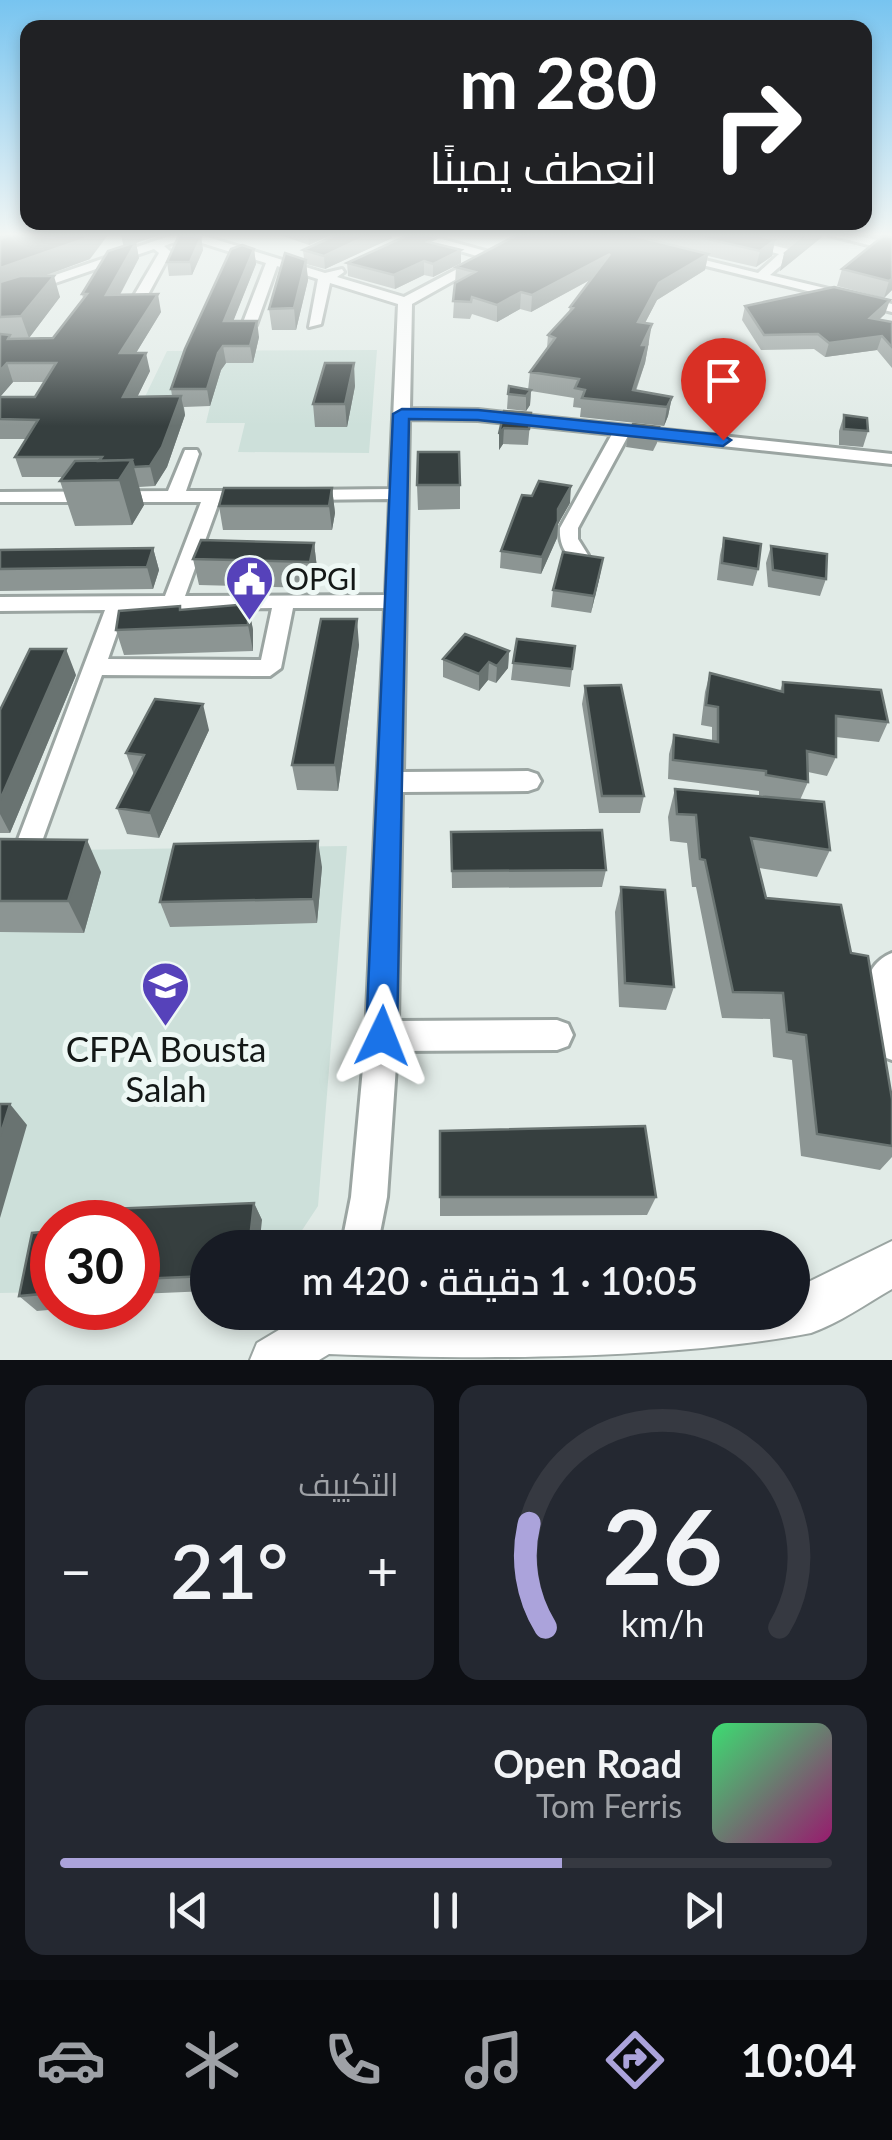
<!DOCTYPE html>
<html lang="ar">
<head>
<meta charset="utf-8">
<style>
  :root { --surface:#171b24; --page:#242831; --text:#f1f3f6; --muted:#9ea1a6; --line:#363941; --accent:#aba3db }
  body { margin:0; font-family:Lato,Cairo,sans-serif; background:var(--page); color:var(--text); direction:rtl; height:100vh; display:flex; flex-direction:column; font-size:38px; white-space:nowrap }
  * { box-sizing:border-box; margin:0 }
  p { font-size:32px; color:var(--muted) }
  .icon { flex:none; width:55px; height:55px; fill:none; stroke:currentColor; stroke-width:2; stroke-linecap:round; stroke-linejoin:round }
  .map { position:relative; height:1360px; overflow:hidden; direction:ltr }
  .sheet { display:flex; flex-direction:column; gap:25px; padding:25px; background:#0d0f14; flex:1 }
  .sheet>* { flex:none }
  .guide { position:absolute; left:20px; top:20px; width:852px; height:210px; border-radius:20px; box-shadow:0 5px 15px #0003; direction:rtl; background:#202124; color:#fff; overflow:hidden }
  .speed { position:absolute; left:30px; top:1200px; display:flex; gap:20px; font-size:50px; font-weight:700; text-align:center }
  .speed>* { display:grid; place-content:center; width:130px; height:130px; border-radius:50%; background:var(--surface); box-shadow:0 5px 15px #0003; line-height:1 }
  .speed .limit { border:15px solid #d22; background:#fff; color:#111 }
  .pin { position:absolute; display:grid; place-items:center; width:85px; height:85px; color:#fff; margin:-102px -42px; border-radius:50% 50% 50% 0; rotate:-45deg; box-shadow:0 0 10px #0007 }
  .pin .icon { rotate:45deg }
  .me { position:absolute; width:110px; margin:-55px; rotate:2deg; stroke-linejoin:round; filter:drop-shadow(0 0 8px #0008) }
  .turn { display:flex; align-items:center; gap:35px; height:210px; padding:0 50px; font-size:45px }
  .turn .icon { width:130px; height:130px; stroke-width:2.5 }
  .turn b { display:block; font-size:70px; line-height:85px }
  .big { font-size:75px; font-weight:600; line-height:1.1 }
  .sheet .tile { flex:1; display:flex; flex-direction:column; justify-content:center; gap:15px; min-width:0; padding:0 35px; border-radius:20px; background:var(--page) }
  .sheet .dial { align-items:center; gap:0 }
  .dial svg { height:260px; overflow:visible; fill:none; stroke:var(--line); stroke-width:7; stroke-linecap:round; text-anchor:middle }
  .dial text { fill:var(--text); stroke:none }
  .song { display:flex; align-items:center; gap:30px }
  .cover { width:120px; height:120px; border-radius:15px; background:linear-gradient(135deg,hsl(140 70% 55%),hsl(320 70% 35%)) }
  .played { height:10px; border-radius:5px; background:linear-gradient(90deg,var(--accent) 65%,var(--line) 65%) }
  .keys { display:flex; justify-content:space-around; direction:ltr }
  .heat { display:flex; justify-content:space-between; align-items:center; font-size:55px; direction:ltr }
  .sheet .tiles { flex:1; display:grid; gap:25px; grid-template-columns:1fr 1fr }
  .tile:last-child { grid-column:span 2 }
  .trip { position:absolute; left:190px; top:1230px; width:620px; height:100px; border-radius:50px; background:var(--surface); box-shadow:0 5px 15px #0003; font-weight:600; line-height:100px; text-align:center; direction:rtl }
  .tab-bar { display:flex; height:160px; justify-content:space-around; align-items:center; background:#090b0e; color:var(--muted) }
  .tab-bar .icon { width:70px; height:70px }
  .tab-bar .selected { color:var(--accent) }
  .tab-bar b { font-size:45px; color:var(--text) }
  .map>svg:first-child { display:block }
  .built { fill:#cde0da }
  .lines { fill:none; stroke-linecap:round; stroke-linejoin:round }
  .minor-casing { stroke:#9ba5a2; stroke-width:6 }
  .tertiary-casing { stroke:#9ba5a2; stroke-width:4 }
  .minor { fill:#fff; fill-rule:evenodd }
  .tertiary { fill:#fff; fill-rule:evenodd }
  .wall { fill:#8c9593 }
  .shaded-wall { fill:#697371 }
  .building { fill:#363f3f; stroke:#697371; stroke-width:2.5 }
  .route { fill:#1a73e8; stroke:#114b97; stroke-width:2.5 }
  .labels { text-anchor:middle; stroke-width:10; stroke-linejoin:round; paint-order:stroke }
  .poi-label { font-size:30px; fill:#141817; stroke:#eef8f5; text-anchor:start }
  .near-poi-label { font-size:35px; fill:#141817; stroke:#eef8f5 }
</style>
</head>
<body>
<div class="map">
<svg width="892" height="1360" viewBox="0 0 892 1360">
  <rect width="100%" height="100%" fill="#e1ebe7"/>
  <path class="built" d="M377 350 369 453 238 452 245 423H206L210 406 141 405 167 351Z
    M347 846 318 1206 291 1247 208 1248 138 1222H52V1292L0 1293V851Z"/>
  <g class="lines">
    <defs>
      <path id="minor" d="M172 235H201L325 273 342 269 344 272 337 277 404 297 480 257 407 235H427L489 252 520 235H535L412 304 410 409 478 410 892 454V464L628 436 578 528V539L588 555 578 561C564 557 559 541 560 528L612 434 478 420 409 419 403 772 528 771 537 774 541 781 537 788 528 791 402 792 398 1021 557 1020 568 1024 573 1035 568 1046 557 1050 397 1051 387 1197 377 1248H341L351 1197 366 1036 385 608H293L281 668 270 676 102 675 36 858 27 861 18 858 14 850 105 610 0 611V597L165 596 201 502H0V492L168 491 185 450H197L199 454 186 491H252L261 496 252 501 219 502 185 596 386 595 390 499 304 500 295 495 304 490 390 489 398 304 330 283 321 324 309 327 318 279 277 266 256 325 244 328 242 325 266 263 186 238 164 246 171 252 144 302 132 299 159 253 154 249 0 302V294ZM272 608 261 660 108 659 125 610Z
        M708 235H729L792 250V256L770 275 892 304V312L670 257 676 253 758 273 779 254Z
        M829 235H853L892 243V251Z
        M892 953V1060L881 1056C868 1025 850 970 892 953Z"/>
      <path id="tertiary" d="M892 1241V1289C866 1304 839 1323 811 1333 671 1360 476 1360 329 1354L319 1360H250L257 1343 309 1312H479L647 1319 680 1312H792V1290Z"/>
    </defs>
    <use href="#minor" class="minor-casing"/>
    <use href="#tertiary" class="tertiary-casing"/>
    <use href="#minor" class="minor"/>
    <use href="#tertiary" class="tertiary"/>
  </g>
  <path class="wall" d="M0 235 90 259 44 276 60 297 29 338H53L83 298 82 294 136 243 139 258 120 295 161 312 136 353 150 371 137 397 172 396 171 389 254 249 256 264 233 321 259 337 253 363H226L221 370 210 406 184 407 185 415 167 467 155 486 139 487 144 505 132 525 75 526 60 481 63 477H22L15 457 26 439H0V397H35L44 382H13L0 397Z
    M280 235H331L309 245Z
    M336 235H391L392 238 325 269 306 264 308 280 296 330H272L269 309 304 259 303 250Z
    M517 235H822V237L780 271 784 254 791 248 774 244 772 256 756 267 708 256 705 270 657 300 645 323 649 342 645 363 636 391 672 397 668 416 664 426 580 417 581 408 573 407 574 398 531 391 530 405 526 411 507 409 508 394 528 390 530 372 547 348 548 335 569 312 570 307 590 280 531 312 520 309 497 322 472 314 470 319 453 318 456 267Z
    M868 235H887L892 290 884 298 837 286 842 269 881 237Z
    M201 237 203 250 192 275 169 276 167 262Z
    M437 244 461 263 433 277 424 275 395 289 348 276 347 263Z
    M745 306 885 314 879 320 892 322V368L877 350 825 357 814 349 761 350 742 320Z
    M355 386 347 427H315L313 404Z
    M504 411 531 413 528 445 503 444 499 450V434Z
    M844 415 868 431 863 447 839 445V431Z
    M659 427 657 443 653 451 626 447 629 431Z
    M417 485H460V509L418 510Z
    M332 488 335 513 332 530H223L219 506Z
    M570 503 558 524 557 538 541 574 500 568 501 551Z
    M724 538 758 569 753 586 717 580 720 555Z
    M314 543 317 568 313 588 199 585 193 559Z
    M771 546 826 579 820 596 768 587 766 563Z
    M153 548 159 570 153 589 0 591V550Z
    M600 575 591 613 551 607 553 590Z
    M248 604 253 630V651L124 655 116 630 180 606 181 610Z
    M359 645 338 791 297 790 292 765Z
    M575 646 570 687 511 680 513 663Z
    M509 651 508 668 496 683 488 680 479 691 443 677V659Z
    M710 673 780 691 783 682 888 722 879 742 836 737V757L827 776 808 772V782L800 800 830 850 817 877 759 868 766 898 851 953 892 1099V1157L880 1170 801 1156 792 1060 773 1057 770 1019 722 1018 696 887H692L687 843 670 841 668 817 675 789 784 799 759 795V791L668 779 669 754 674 735 712 741V727L701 725 705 692Z
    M76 675 10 833H0V710Z
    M585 686 644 796 640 813H599L582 704Z
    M209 730 159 838 127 834 117 808 134 775 126 753Z
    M451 832 606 870 602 887 452 888Z
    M0 839 101 872 84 933 0 932Z
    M322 867 317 923 170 927 160 902Z
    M621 887 674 987 666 1010 619 1007 615 912Z
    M440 1131 656 1197 647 1215 440 1216Z
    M254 1203 262 1220 208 1248V1291L138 1294V1222Z
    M52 1231V1308H70L37 1311 19 1296Z"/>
  <path class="shaded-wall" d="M88 235H108L90 259 0 292V268Z
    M121 235H160L136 243 139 258 110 313 106 295 124 248Z
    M308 235H331L309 245Z
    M369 235H391L392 238 325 269 324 256Z
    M809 235H822V237L780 271 784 254Z
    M201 237 203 250 192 275 190 262Z
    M775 240 772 256 756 267 760 251Z
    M254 249 256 264 227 337 224 321Z
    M461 250V263L433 277V264Z
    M610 254 608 270 531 312 532 295Z
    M708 254 705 270 657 300 636 340 638 322 659 283Z
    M306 260 308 280 296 330 294 308Z
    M424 261V275L395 289 394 275Z
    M54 276 60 297 29 338 21 316Z
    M892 279V290L884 298 889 281Z
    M521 292 520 309 497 322V305Z
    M158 294 161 312 125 371 120 353Z
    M890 300 885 314 865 332 870 318Z
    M257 321 259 337 253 363 250 346Z
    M652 324 645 363 631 403 642 345Z
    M882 336 877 350 825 357 829 343Z
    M223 346 226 363 221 370 210 406 207 389 218 353Z
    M146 353 150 371 128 416 123 397Z
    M7 363 13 382 0 397V371Z
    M354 363 355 386 347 427 345 404Z
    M531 390 530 405 526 411V396Z
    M181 396 185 415 167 467 155 486 150 466Z
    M672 397 668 416 664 426 667 407Z
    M504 428 503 444 499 450V434Z
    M132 460 144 505 132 525 119 480Z
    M571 486 570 503 558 524 557 538 541 574 542 557 558 509Z
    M332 488 335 513 332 530 329 506Z
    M314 543 317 568 313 588 310 562Z
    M153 548 159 570 153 589 147 567Z
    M603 558 600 575 591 613 594 596Z
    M248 604 253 630V651L248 625Z
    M357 619 359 645 338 791 335 765Z
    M66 649 76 675 10 833 0 814V800Z
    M509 651 508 668 496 683 497 666Z
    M489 662 488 680 479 691V674Z
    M203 704 209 730 159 838 150 813Z
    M87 840 101 872 84 933 68 901Z
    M318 841 322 867 317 923 313 899Z
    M10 1104 27 1125 0 1218V1136Z
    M254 1203 262 1220 259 1248H249Z"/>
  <path class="building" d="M10 235H88L84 239 0 268V239Z
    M179 235 201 237 190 262H167Z
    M336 235H369L324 256 303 250Z
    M408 235H428L437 238 428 242 461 250 433 264 424 261 394 275 347 263Z
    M517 235H631L708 254 659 283 638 322 652 324 642 345H647L633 390 672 397 667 407 582 398 585 390 575 388 579 379 530 372 555 338 548 335 573 308 570 307 610 254 532 295 521 292 497 305 472 297 471 302 453 301 455 283 475 272 456 267Z
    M690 235H757L775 240 760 251Z
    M800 235H809L784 254 801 240Z
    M883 236 892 237V279L889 281 842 269Z
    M136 242 106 295 158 294 120 353H146L123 397 181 396 162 447 150 466 134 467 132 460 99 461 102 457H15L38 420 0 419V397H35L56 363H7L0 371V334L10 335 8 339 53 338 87 294H82L108 251Z
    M242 245 254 249 224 321H257L250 346H223L218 353 207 389H171L185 349 231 249Z
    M285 253 306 260 294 308 269 309Z
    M20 276H54L21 316 0 317V282Z
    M834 287 890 300 870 318 892 322V347L882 336 829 343 818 334 764 335 745 306Z
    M325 363H354L345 404H313Z
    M509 386 531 390 526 396 508 394Z
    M504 411 531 413 529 429 504 428 499 434Z
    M844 415 867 418 868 431 844 429Z
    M633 424 659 427 656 435 629 431Z
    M418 452H459L460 485H417Z
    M132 460 119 480 60 481 75 461Z
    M539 481 571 486 558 509V521L542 557 501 551 522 495 532 496Z
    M224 488H332L329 506H219Z
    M724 538 761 544 758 569 722 563Z
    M201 540 314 543 310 562 193 559Z
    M771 546 827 554 826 579 773 570Z
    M153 548 147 567 0 569V550Z
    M563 552 603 558 594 596 553 590Z
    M248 604V625L116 630 119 611 180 606V610Z
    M321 619H357L335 765H292Z
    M465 634 509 651 497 666 489 662 479 674 443 659Z
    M517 639 575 646 572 669 513 663Z
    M30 649H66L0 800V710Z
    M710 673 783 692V682L881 690 888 722 836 716V757L807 751 808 782 766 775V771L673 760 674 735 718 742V707L706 705Z
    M621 685 644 796H602L585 686Z
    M155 699 203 704 150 813 117 808 144 755 126 753Z
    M675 789 824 802 830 850 751 838 766 898 841 905 851 953 868 956 892 1099V1146L817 1134 806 1035 787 1032 783 993 733 992 705 860 700 859 696 815 677 814Z
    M602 830 606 870 452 871 451 832Z
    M0 839 87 840 68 901H0Z
    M318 841 313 899 160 902 174 844Z
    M621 887 665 890 674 987 625 983Z
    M0 1104H10L0 1136Z
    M645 1126 656 1197H440V1131Z
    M254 1203 249 1248H208V1276L138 1279V1222H83L85 1210Z
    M52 1231V1293L19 1296 32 1233Z"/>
  <linearGradient id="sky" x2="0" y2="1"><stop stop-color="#77c4f0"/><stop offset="0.55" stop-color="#f2f6f4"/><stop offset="1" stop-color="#f2f6f4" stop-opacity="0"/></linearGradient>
  <rect width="892" height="426" fill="url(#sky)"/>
  <path class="route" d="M478 410 723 435 731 440 723 446 478 420 409 419 397 1036 393 1047 382 1051 370 1047 366 1036 393 414 402 409Z"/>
  <defs>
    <symbol id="civic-pin" viewBox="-11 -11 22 30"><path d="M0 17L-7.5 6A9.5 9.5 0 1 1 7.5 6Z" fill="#5642ba" stroke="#eef8f5"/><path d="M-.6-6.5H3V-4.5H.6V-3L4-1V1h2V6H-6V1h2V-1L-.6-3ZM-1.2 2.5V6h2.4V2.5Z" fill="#fff"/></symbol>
    <symbol id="university-pin" viewBox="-11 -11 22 30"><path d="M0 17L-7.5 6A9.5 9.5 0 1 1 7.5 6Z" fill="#5642ba" stroke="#eef8f5"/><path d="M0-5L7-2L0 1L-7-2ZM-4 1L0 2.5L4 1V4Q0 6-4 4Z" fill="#fff"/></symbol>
  </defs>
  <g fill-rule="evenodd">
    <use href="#civic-pin" x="222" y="552" width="55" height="75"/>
    <use href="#university-pin" x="138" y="958" width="55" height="75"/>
  </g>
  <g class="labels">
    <g class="poi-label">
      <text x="285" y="590">OPGI</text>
    </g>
    <g class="near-poi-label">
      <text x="166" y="1062">CFPA Bousta<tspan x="166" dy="40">Salah</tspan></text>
    </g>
  </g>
</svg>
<div class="speed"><div class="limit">30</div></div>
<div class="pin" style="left:723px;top:440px;background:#d93025"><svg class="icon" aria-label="arrive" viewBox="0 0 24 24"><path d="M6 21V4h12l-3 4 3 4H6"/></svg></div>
<svg class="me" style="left:382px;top:1036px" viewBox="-20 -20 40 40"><path d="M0-17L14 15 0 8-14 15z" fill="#1a73e8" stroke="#fff" stroke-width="4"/></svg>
<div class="trip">10:05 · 1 دقيقة · 420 m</div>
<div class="guide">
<div class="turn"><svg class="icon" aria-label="right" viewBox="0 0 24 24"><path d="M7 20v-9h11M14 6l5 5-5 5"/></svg><div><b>280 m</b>انعطف يمينًا</div></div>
</div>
</div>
<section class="sheet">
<div class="tiles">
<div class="tile dial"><svg viewBox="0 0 100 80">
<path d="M14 69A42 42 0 1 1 86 69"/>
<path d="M14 69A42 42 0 0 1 9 37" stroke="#aba3db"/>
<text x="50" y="56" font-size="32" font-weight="700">26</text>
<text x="50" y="72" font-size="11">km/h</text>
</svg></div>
<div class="tile"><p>التكييف</p>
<div class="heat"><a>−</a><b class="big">21°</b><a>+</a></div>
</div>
<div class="tile">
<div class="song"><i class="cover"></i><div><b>Open Road</b><p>Tom Ferris</p></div></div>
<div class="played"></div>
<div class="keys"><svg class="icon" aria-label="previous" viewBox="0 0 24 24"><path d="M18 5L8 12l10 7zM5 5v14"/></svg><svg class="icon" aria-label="pause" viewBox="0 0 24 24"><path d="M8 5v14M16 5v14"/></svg><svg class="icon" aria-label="next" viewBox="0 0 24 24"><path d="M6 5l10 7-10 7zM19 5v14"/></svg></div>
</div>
</div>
</section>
<nav class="tab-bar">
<b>10:04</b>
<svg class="icon selected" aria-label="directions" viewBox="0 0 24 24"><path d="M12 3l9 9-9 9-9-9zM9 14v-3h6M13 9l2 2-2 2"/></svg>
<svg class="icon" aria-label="music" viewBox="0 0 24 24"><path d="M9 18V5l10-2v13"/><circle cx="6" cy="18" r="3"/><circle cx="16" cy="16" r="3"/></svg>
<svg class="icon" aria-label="phone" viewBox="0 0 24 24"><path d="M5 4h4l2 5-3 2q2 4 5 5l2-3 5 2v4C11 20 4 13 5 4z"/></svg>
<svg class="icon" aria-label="climate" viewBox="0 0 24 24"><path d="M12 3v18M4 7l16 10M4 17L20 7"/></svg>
<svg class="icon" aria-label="car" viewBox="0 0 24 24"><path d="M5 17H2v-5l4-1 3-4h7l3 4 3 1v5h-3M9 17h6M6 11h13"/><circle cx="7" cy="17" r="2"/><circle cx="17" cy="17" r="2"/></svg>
</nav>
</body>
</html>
